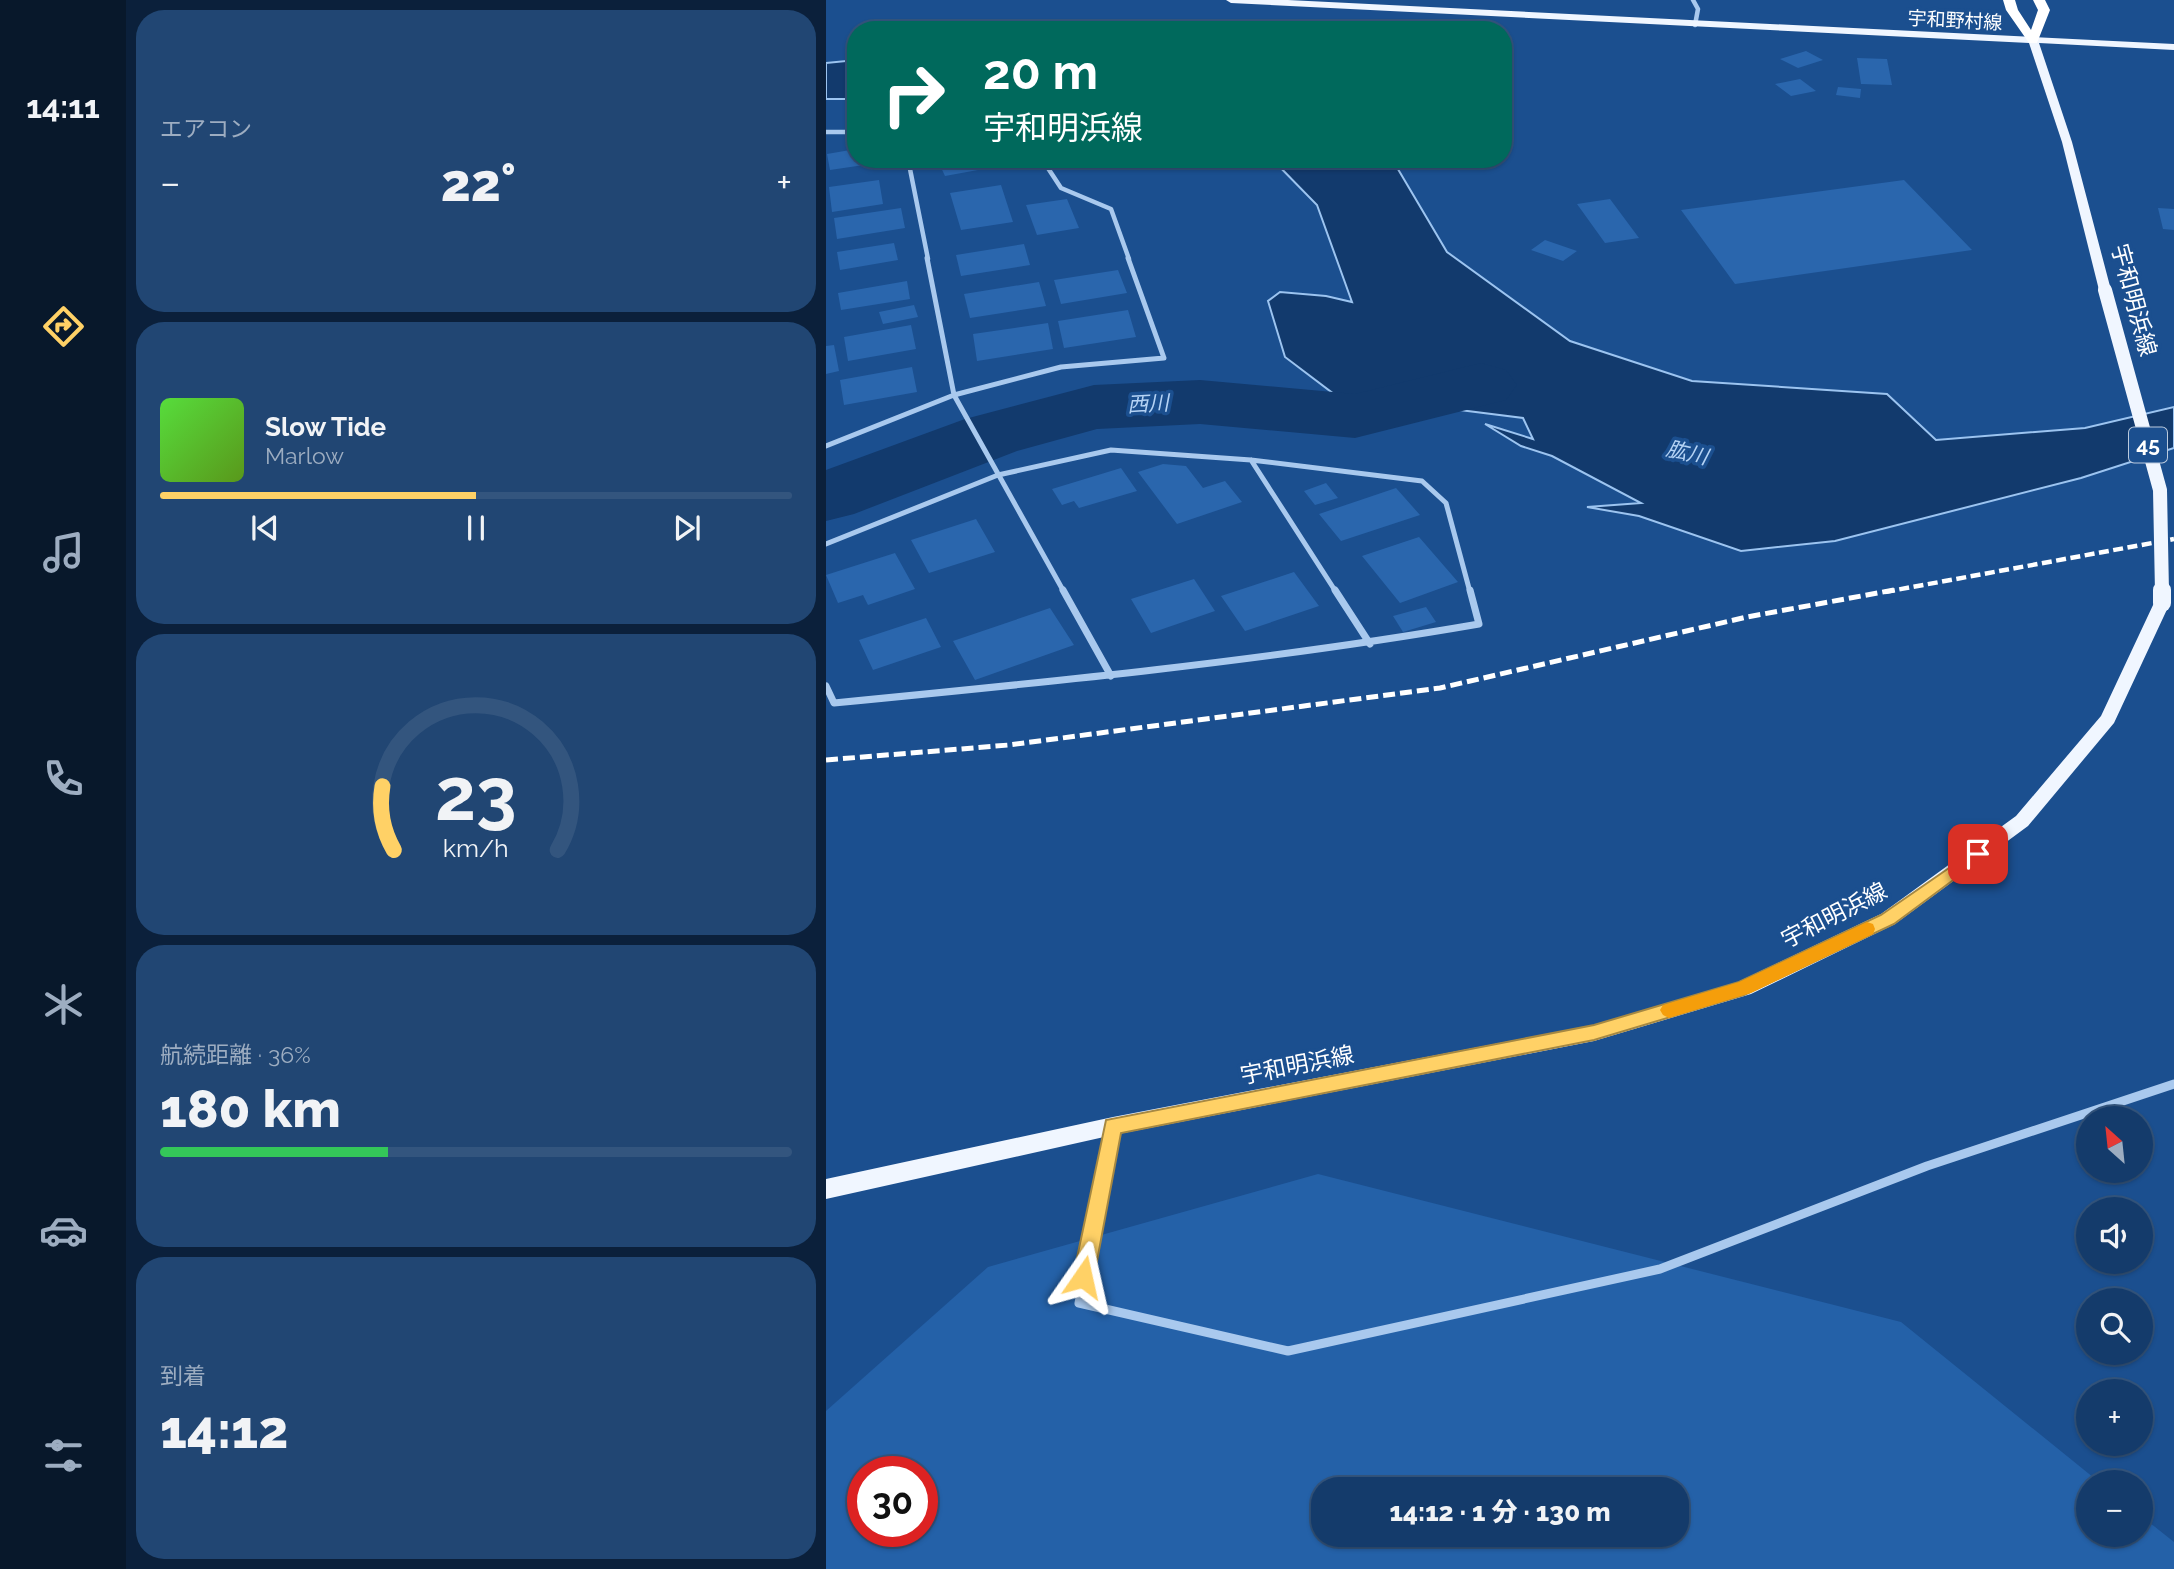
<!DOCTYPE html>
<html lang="ja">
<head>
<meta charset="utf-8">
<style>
  :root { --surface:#143b6b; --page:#214673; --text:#f1f3f6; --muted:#9dadc1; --line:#33557e; --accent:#ffd166 }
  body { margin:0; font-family:Raleway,"Noto Sans JP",sans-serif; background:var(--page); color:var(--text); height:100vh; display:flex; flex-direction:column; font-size:26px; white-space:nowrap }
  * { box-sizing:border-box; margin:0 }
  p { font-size:23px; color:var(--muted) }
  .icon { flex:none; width:38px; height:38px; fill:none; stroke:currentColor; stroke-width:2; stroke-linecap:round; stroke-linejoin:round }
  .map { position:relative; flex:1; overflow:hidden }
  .panel { display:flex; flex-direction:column; gap:10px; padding:10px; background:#0b203b; width:700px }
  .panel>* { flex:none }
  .guide { position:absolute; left:21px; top:21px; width:665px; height:147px; border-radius:28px; box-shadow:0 2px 5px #0004,0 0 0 2px var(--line); background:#00695c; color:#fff; overflow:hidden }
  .needle { width:46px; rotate:333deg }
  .buttons { position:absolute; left:1250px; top:1106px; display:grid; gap:14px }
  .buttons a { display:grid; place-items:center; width:77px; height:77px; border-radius:50%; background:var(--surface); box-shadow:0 2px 5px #0004,0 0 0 2px var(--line); font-size:35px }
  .speed { position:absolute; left:21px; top:1456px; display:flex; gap:14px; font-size:35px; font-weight:700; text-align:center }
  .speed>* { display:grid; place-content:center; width:91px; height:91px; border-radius:50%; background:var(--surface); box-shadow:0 2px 5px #0004,0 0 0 2px var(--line); line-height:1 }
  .speed .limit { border:10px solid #d22; background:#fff; color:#111 }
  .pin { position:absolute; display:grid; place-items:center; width:60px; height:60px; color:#fff; margin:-30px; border-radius:14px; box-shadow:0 4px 10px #0006 }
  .me { position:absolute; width:77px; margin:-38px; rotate:11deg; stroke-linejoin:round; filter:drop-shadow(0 0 5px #0008) }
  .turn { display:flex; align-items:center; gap:24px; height:147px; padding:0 21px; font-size:32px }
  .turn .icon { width:91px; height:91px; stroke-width:2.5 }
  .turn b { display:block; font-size:49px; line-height:60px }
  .big { font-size:52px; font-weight:800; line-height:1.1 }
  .panel .card { flex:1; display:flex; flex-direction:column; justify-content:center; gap:10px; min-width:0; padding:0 24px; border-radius:28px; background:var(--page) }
  .panel .dial { align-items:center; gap:0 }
  .dial svg { height:182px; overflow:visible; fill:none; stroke:var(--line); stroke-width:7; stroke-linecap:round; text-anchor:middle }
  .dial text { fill:var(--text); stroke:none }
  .song { display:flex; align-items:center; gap:21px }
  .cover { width:84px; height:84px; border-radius:10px; background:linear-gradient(135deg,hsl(110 70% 55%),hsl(90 70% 35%)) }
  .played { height:7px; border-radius:4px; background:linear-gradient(90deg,var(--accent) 50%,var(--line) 50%) }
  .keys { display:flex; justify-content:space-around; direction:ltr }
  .heat { display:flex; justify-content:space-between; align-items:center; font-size:38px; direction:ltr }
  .charge { height:10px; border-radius:5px; background:linear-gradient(90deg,#34c759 36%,var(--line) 0) }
  .trip { position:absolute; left:485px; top:1477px; width:378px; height:70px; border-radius:28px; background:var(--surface); box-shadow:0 2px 5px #0004,0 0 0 2px var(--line); font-weight:800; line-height:70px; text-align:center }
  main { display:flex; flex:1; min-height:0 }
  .dock { display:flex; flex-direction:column; width:126px; justify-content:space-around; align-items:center; background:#08182b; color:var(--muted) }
  .dock .icon { width:49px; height:49px }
  .dock .on { color:var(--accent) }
  .dock b { font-size:32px; color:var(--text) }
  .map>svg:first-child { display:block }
  .green { fill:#2461a8; fill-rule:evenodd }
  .water { fill:#123a6d; stroke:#9cc4f0; stroke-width:2 }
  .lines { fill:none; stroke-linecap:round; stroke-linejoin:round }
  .river { fill:#123a6d; fill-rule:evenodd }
  .building { fill:#2a66ad }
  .street-far3 { stroke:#a9c9ee; stroke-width:4.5 }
  .street-far2 { stroke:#a9c9ee; stroke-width:5 }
  .street-far1 { stroke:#a9c9ee; stroke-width:7 }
  .street { stroke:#a9c9ee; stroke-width:9 }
  .primary { fill:#f0f6ff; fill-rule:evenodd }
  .highway { fill:#fff; fill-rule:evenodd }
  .rail-far1 { stroke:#fff; stroke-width:4.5; stroke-dasharray:10 4.5; stroke-linecap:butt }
  .rail { stroke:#fff; stroke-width:5; stroke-dasharray:12 5; stroke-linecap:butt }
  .primary-bridge-far1 { stroke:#f0f6ff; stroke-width:14 }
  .primary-bridge { stroke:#f0f6ff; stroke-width:18 }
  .route { fill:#ffd166; stroke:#a68842; stroke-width:2 }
  .slow { fill:#f59e0b }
  .labels { text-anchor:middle; stroke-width:7; stroke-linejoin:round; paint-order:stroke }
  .far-street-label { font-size:19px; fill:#fff; stroke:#1b4f8f }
  .far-water-label { font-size:21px; font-style:italic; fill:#b5d3f5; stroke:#1b4f8f }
  .shield { fill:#1b4f8f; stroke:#bbcadd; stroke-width:2 }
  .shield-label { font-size:21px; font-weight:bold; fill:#fff }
  .street-label { font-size:23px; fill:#fff; stroke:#1b4f8f }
</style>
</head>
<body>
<main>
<nav class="dock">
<b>14:11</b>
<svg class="icon on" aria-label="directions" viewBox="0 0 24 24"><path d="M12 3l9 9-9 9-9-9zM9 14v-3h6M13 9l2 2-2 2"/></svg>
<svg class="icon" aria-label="music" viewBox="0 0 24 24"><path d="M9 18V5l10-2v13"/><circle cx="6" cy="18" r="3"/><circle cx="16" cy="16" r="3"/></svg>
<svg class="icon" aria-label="phone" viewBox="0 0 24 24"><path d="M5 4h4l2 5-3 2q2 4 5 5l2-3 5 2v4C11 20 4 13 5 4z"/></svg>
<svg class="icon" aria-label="climate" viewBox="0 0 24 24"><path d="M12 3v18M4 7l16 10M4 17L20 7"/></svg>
<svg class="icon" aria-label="car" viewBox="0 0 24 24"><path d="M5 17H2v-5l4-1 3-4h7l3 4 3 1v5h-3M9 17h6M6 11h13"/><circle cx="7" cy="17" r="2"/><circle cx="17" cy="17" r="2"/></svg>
<svg class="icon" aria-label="filters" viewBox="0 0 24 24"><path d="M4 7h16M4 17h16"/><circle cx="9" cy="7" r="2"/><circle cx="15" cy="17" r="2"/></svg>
</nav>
<section class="panel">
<div class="card"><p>エアコン</p>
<div class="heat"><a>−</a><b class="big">22°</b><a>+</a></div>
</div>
<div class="card">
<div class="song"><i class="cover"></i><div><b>Slow Tide</b><p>Marlow</p></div></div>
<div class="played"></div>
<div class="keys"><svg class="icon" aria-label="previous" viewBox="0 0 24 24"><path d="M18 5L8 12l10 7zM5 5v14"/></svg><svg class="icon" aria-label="pause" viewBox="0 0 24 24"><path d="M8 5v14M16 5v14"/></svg><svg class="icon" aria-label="next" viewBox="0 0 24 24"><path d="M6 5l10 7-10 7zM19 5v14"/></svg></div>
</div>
<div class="card dial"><svg viewBox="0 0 100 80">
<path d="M14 69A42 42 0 1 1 86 69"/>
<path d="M14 69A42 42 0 0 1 9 41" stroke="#ffd166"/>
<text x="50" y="56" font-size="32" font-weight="700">23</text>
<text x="50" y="72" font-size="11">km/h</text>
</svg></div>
<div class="card"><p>航続距離 · 36%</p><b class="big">180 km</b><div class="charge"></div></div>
<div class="card"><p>到着</p><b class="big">14:12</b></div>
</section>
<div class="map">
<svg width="1348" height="1569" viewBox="0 0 1348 1569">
  <rect width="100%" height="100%" fill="#1b4f8f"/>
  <path class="green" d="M492 1174 1075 1322 1273 1482H1262V1535H1314V1515L1348 1542V1569H0V1411L162 1267ZM37 1472H96V1531H37ZM497 1489H850V1535H497Z"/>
  <path class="water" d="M159 24 238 30H44Z
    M30 60V99H0V63Z
    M446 159H566L621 252 744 341 866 381 1061 394 1110 440 1259 428 1348 407V448L1255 478 1009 541 915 551 813 516 761 507 815 503 726 456 695 446 659 424 707 439 697 418 610 407 563 416 508 394 459 357 442 301 454 292 500 296 526 302 491 205Z"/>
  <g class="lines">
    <path class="river" d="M655 363 680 370 691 385 680 400 529 438 374 424 271 429 191 451 28 514 0 521V470L139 419 268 385 374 380 529 394Z"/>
  </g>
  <path class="building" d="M980 51 997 60 972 68 954 59Z
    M1031 58 1061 59 1066 85 1035 84Z
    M974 79 990 91 965 96 949 84Z
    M1012 87 1035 89 1034 98 1010 95Z
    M30 149V159L65 161 4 170 1 154Z
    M111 159H171L174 166 119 176Z
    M53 180 57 204 6 212 3 187Z
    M1078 180 1146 250 909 284 855 210Z
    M175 185 187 222 135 230 124 193Z
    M241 199 253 228 211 235 200 205Z
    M784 199 813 238 779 243 751 204Z
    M75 208 79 228 11 239 8 218Z
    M1332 208 1348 209V230L1337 229Z
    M719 240 751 251 737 261 705 250Z
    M68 243 72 260 14 270 11 252Z
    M198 244 204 265 135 276 130 255Z
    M292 270 301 293 235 304 228 280Z
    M81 281 84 299 15 310 12 293Z
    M213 282 220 306 144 318 138 294Z
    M88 305 92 317 57 324 53 312Z
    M302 310 310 337 238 348 232 321Z
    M222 323 227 349 151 361 147 334Z
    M85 325 90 349 22 361 18 337Z
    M8 345 13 371 0 374V346Z
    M86 367 91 392 18 405 14 380Z
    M337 464 360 466 377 488 399 481 416 502 351 524 312 472Z
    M295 468 311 491 253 508 248 501 236 505 226 489Z
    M500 483 512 498 489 505 478 491Z
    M570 488 594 515 515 541 493 514Z
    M150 519 169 552 103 573 85 540Z
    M593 537 632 582 574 603 536 556Z
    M69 553 89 589 42 605 37 595 12 603 0 575Z
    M468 572 493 606 419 631 395 596Z
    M368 579 389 611 325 633 305 599Z
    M600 607 610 622 577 632 567 616Z
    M224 608 248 645 149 680 127 641Z
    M100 618 115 647 47 670 33 640Z"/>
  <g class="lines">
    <path class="street-far3" d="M867 0 872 9 869 25
      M0 132H30
      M82 159 102 259
      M211 159 218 162 235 188 285 209 303 259"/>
    <path class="street-far2" d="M101 258 128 395 238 592
      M0 446 128 395 235 367 338 358 302 258
      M425 460 510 592
      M0 544 172 475 285 450 425 460 596 481 620 503 644 592"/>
    <path class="street-far1" d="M237 590 285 676
      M509 590 544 644
      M0 686 8 703C224 682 439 661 653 624L644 590"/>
    <path class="street" d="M286 1129 253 1303 462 1351 834 1269 1101 1166 1348 1084"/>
    <path class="primary" d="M400 0H462L1348 44V50L1213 43 1246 142 1285 290 1279 294 1273 290 1236 142 1203 43 405 3Z
      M1336 598 1344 603 1288 723 1202 826 1069 924 925 994 768 1041 287 1135 0 1199V1179L287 1117 768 1025 912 982 1055 914 1190 816 1275 716 1328 603Z"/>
    <path class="highway" d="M1177 0H1189L1192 10 1205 30 1212 10 1207 0H1219L1224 10 1211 43H1203L1180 10Z"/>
    <path class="rail-far1" d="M1059 592 1348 539"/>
    <path class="rail" d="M0 760 183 745 614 688 921 617 1068 590"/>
    <path class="primary-bridge-far1" d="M1279 290 1334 490 1336 592"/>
    <path class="primary-bridge" d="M1336 590V603"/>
  </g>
  <path class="route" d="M1152 848 1160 854 1157 858 1068 924 918 995 768 1040 295 1133 268 1277 265 1284 257 1287 250 1284 247 1277 280 1120 768 1025 913 982 1055 915Z"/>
  <path class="slow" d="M1041 922 1047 924 1049 929 1047 934 925 993 843 1018 837 1015 834 1010 837 1005 913 982Z"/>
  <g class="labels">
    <g class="far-street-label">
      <text transform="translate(1129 20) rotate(3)" y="7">宇和野村線</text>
    </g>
    <g class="far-water-label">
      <text transform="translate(322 404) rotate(-3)" y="7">西川</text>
      <text transform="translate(861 453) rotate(13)" y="7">肱川</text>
    </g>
    <rect class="shield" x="1303" y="427.5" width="38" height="35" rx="5"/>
    <g class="shield-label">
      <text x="1322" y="452">45</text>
    </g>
    <g class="street-label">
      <text transform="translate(1308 300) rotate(75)" y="8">宇和明浜線</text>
      <text transform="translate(1008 915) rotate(-27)" y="8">宇和明浜線</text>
      <text transform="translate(471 1065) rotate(-11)" y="8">宇和明浜線</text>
    </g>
  </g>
</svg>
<div class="buttons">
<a><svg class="needle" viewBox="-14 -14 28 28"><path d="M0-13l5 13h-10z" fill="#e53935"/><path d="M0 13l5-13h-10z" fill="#9dadc1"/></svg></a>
<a><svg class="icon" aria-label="sound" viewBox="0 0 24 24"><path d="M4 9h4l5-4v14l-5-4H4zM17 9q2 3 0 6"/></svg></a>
<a><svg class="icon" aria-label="search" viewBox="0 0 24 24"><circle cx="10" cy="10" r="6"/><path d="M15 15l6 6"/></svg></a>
<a>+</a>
<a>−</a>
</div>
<div class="speed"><div class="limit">30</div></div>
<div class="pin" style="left:1152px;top:854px;background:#d93025"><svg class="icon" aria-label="arrive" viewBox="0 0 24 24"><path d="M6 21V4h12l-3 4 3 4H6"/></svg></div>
<svg class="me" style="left:257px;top:1277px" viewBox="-20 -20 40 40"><path d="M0-17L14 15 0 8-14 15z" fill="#ffd166" stroke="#fff" stroke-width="4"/></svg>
<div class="trip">14:12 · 1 分 · 130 m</div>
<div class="guide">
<div class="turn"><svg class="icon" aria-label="right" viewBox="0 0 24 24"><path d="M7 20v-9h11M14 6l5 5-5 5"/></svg><div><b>20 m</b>宇和明浜線</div></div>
</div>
</div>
</main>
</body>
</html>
